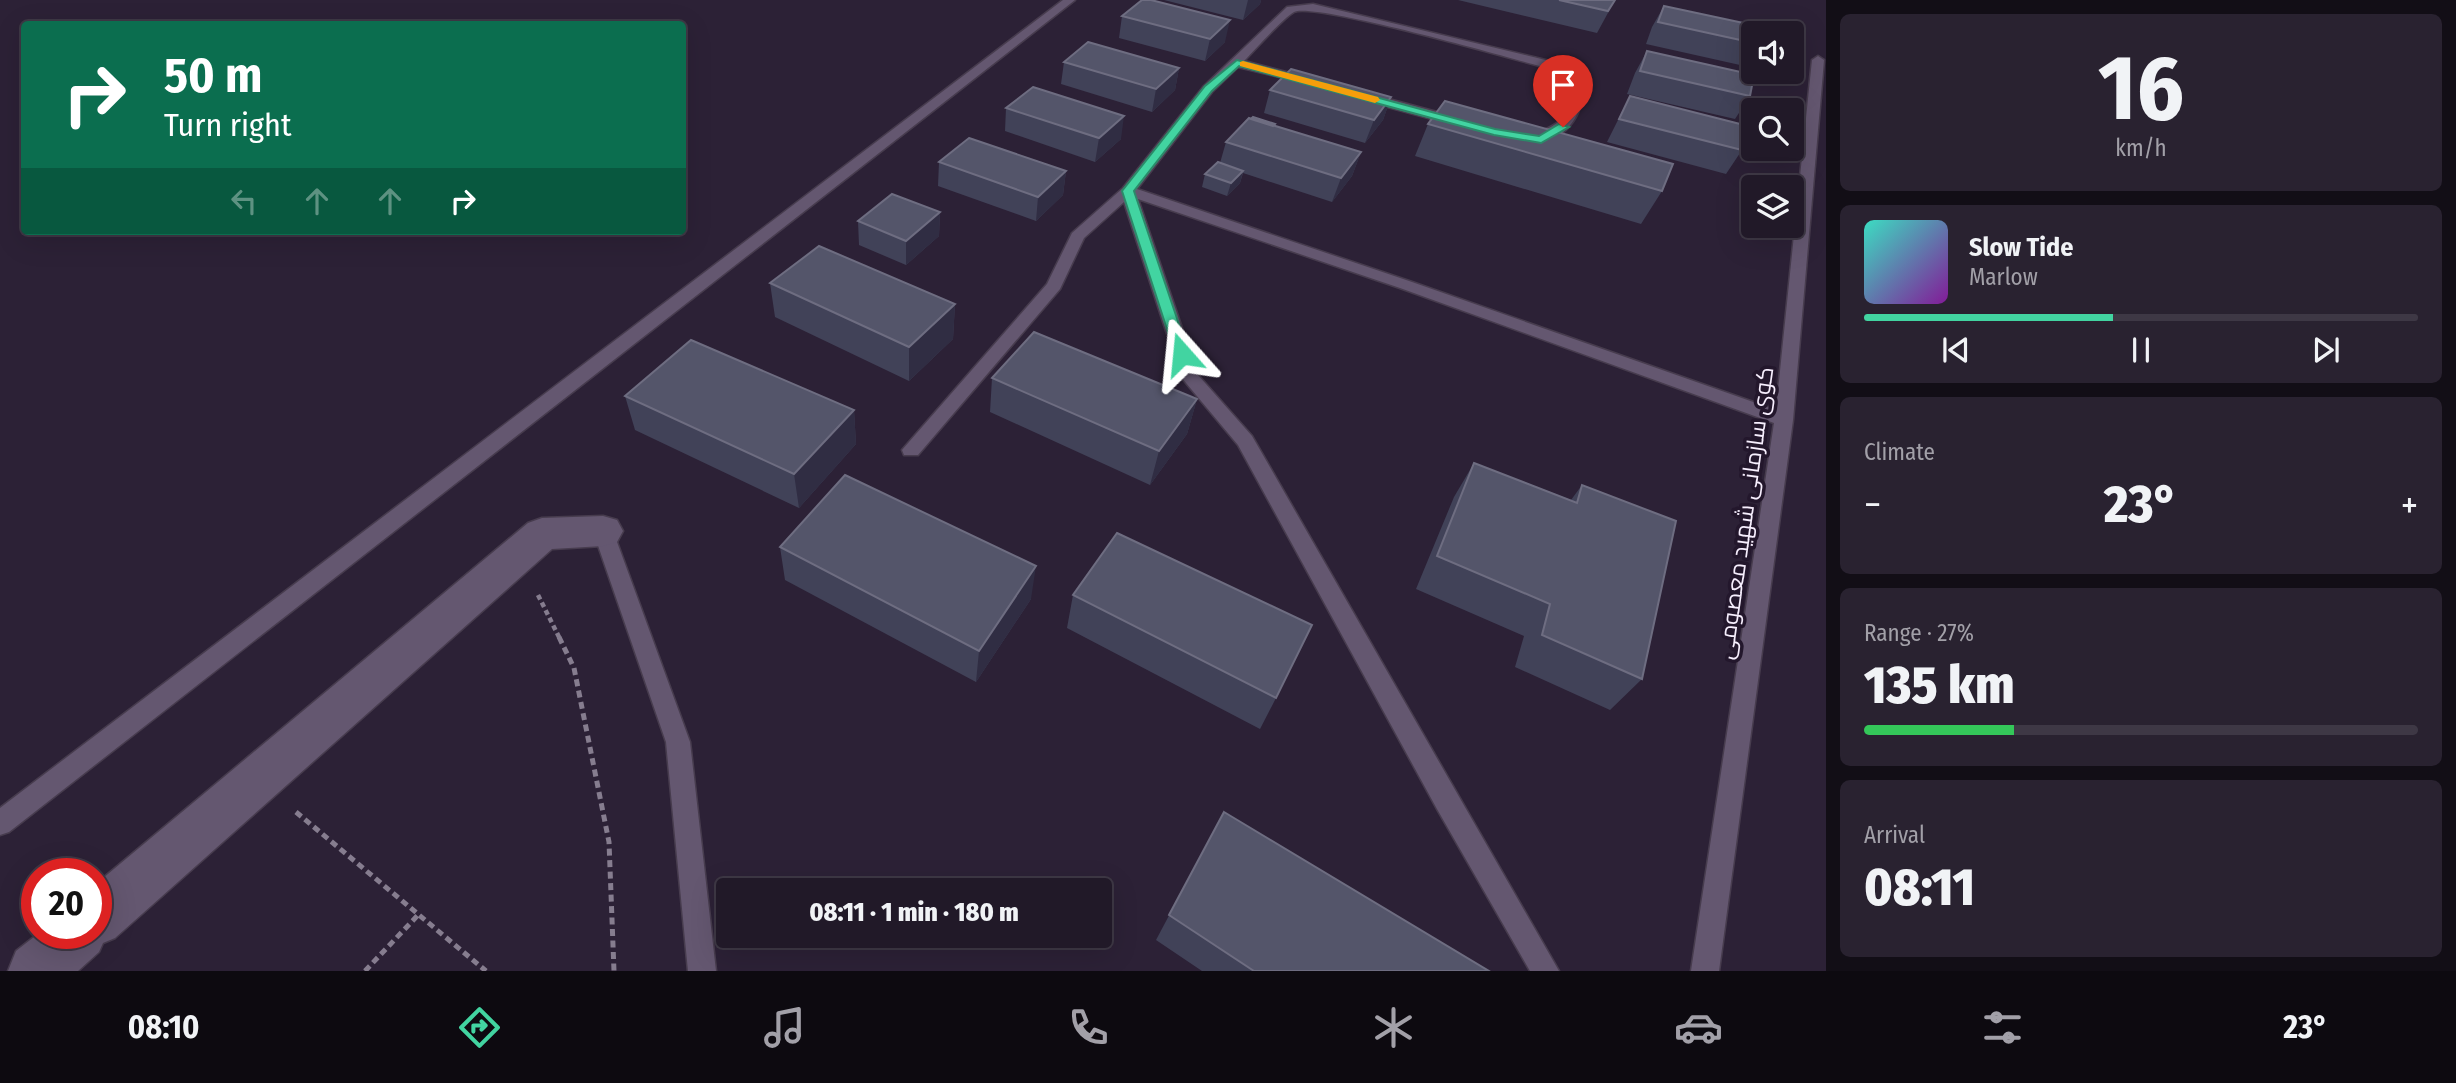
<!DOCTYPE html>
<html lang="en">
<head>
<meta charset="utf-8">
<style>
  :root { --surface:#211928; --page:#292230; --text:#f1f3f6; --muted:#a2a0a8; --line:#3e3845; --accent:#42d4a1 }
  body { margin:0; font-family:"Fira Sans Condensed",Cairo,sans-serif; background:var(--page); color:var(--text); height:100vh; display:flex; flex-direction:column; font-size:26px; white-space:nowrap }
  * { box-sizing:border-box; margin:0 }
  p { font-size:23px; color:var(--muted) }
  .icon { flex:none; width:38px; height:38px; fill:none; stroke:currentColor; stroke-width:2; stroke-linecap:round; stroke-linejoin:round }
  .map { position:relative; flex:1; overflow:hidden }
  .drawer { display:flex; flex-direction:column; gap:14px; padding:14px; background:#120e16; width:630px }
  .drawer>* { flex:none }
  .banner { position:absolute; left:21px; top:21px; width:665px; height:214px; border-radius:7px; box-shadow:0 7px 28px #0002,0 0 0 2px var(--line); background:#0b6e4f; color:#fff; overflow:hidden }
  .fabs { position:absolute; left:1741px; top:21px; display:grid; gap:14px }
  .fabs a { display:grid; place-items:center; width:63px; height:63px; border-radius:7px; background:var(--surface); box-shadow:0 7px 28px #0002,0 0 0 2px var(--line); font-size:35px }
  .speed { position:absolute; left:21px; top:858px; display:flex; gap:14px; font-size:35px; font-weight:700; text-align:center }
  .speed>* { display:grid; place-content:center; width:91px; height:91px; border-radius:50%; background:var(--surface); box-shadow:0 7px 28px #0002,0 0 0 2px var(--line); line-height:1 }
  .speed .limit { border:10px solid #d22; background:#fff; color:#111 }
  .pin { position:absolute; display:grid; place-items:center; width:60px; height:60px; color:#fff; margin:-72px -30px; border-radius:50% 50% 50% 0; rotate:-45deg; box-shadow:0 0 7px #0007 }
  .pin .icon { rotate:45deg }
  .me { position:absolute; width:77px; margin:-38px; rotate:342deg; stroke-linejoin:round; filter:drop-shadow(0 0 5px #0008) }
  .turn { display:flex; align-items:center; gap:24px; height:147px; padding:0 28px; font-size:32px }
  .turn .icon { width:91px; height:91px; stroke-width:2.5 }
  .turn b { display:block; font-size:49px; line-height:60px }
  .lanes { display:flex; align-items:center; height:66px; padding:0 28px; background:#0003; justify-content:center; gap:35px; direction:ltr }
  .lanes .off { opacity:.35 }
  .big { font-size:52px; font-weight:800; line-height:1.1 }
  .drawer .tile { flex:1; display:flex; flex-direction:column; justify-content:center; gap:10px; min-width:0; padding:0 24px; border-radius:10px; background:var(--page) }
  .drawer .dial { align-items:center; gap:0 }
  .dial b { font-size:91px; line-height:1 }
  .song { display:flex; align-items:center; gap:21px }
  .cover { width:84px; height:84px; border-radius:10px; background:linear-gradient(135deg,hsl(170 70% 55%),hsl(290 70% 35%)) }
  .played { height:7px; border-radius:4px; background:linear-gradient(90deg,var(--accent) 45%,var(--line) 45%) }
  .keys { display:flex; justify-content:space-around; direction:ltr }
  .heat { display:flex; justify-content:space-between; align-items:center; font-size:38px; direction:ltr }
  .charge { height:10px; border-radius:5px; background:linear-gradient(90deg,#34c759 27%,var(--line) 0) }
  .trip { position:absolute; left:716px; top:878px; width:396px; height:70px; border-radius:7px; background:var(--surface); box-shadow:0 7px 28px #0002,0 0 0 2px var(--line); font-weight:800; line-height:70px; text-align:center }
  .menu { display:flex; height:112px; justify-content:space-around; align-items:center; background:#0d0a10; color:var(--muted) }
  .menu .icon { width:49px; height:49px }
  .menu .on { color:var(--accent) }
  .menu b { font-size:32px; color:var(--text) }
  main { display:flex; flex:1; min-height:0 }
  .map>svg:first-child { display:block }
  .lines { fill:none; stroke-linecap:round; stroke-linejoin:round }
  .lane-casing { stroke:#473c4e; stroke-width:3 }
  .street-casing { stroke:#473c4e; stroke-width:3 }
  .path-far1 { stroke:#867d8f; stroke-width:4.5; stroke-dasharray:5 3.5; stroke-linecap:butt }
  .path { stroke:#867d8f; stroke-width:5; stroke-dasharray:7 4.5; stroke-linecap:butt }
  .lane { fill:#645770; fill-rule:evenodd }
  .street { fill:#645770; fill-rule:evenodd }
  .wall { fill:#414258 }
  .shaded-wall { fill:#302d43 }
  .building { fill:#54556a; stroke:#6e6d81; stroke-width:2 }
  .route { fill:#42d4a1; stroke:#2b8a69; stroke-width:2 }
  .slow { fill:#f59e0b }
  .labels { text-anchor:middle; stroke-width:7; stroke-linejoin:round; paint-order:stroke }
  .street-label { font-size:23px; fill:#f7effe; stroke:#23172c }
</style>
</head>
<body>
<main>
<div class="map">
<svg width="1826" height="971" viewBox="0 0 1826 971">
  <rect width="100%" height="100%" fill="#2c2136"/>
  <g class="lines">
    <defs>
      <path id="lane" d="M1063 0H1075L9 832 0 835V808Z
        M1313 4 1558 63 1581 82C1588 113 1562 148 1527 141V135C1556 129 1575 116 1569 83L1550 69C1514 59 1314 2 1294 12 1282 19 1255 50 1244 61L1313 79V85L1238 67 1212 92 1137 189 1412 282 1776 410 1812 60 1818 56 1824 60 1793 420 1719 971H1691L1774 423 1400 288 1138 199 1198 375 1252 436 1559 971H1530L1437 809 1238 445 1181 377 1124 202 1084 238 1060 289 918 455H904L902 450 1047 284 1072 233 1123 188 1204 86 1287 7Z
        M1366 93 1463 119 1464 122 1458 126 1362 100V94Z
        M603 523 610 526 613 531 690 742 716 971H688L666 742 593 531 596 526Z"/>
      <path id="street" d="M603 516 617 520 623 531 617 542 603 546 552 549 115 938 103 943 99 952 78 971H8L16 951 39 933H96V884L528 523 542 518Z"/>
    </defs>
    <use href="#lane" class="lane-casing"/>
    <use href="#street" class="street-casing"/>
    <path class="path-far1" d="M538 595 560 639"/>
    <path class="path" d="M559 637 574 668 609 842 614 971
      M296 812 486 971
      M365 971 419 914"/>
    <use href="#lane" class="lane"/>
    <use href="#street" class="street"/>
  </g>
  <path class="wall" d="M1164 0H1261L1260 4 1243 20Z
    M1458 0H1615L1597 33Z
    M1664 6 1754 33V61L1749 67 1646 44 1652 27Z
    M1122 16 1225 42 1205 61 1119 38Z
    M1647 51 1750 96 1735 119 1627 94 1635 73Z
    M1064 62 1179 68 1175 90 1152 112 1061 84Z
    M1270 90 1391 97 1383 120 1365 143 1264 113Z
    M1630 96 1742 150 1726 174 1607 142Z
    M1006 108 1121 139 1095 162 1005 131Z
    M1275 124V126L1361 152 1352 176 1332 202 1243 173 1240 183 1227 196 1202 187 1205 174 1220 163 1226 142Z
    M1428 124 1662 191 1641 224 1415 156Z
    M939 162 1066 171 1063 195 1036 221 938 186Z
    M940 212 939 236 906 265 859 245 858 221Z
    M770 283 955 304 953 339 909 381 775 317Z
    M992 378 1197 399 1187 434 1150 485 990 412Z
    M625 396 854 410 856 444 799 508 635 430Z
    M1474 463 1571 500 1582 485 1642 679 1610 710 1515 667 1524 636 1416 589 1454 497Z
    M780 547 1031 599 976 682 785 580Z
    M1073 595 1276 698 1260 729 1067 628Z
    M1224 812 1489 971H1202L1156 940Z"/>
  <path class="shaded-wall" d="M1248 0H1261L1260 4 1243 20Z
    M1230 20 1225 42 1205 61 1210 39Z
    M1179 68 1175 90 1152 112 1156 89Z
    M1391 97 1383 120 1365 143 1374 120Z
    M1124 116 1121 139 1095 162 1099 138Z
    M1361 152 1352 176 1332 202 1341 178Z
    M1066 171 1063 195 1036 221 1038 197Z
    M1243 171 1240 183 1227 196 1231 183Z
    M940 212 939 236 906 265V241Z
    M955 304 953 339 909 381V347Z
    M1197 399 1187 434 1150 485 1159 451Z
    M854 410 856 444 799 508 794 474Z
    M1036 566 1031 599 976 682 979 651Z"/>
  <path class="building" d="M1142 0H1151L1230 20 1210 39 1122 16Z
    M1559 0H1615L1608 11Z
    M1664 6 1767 28 1766 33H1754V43L1658 22Z
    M1088 42 1179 68 1156 89 1064 62Z
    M1647 51 1754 75 1750 96 1640 71Z
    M1291 69 1391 97 1374 120 1270 90Z
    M1033 87 1124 116 1099 138 1006 108Z
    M1630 96 1748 126 1742 150 1619 119Z
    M1445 101 1673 164 1662 191 1428 124Z
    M1253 117 1275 124 1273 126 1251 119Z
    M1249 118 1361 152 1341 178 1226 142Z
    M969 138 1066 171 1038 197 939 162Z
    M1218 162 1243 171 1231 183 1205 174Z
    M892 194 940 212 906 241 858 221Z
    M819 246 955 304 909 347 770 283Z
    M1034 332 1197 399 1159 451 992 378Z
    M691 340 854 410 794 474 625 396Z
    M1474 463 1577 503 1582 485 1676 521 1642 679 1542 635 1550 604 1437 556Z
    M845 475 1036 566 979 651 780 547Z
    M1117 533 1312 625 1276 698 1073 595Z
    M1224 812 1489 971H1254L1169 915Z"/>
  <path class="route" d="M1237 60 1495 129 1539 136 1559 124 1569 127 1541 143 1494 135 1239 66 1212 91 1134 191 1189 354 1182 359 1175 354 1122 191 1205 86Z"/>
  <path class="slow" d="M1243 61 1378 97 1380 100 1375 103 1240 66V62Z"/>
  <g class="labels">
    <g class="street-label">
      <text transform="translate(1745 513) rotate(-82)" y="8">کوی سازمانی شهید معصومی</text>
    </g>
  </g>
</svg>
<div class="fabs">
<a><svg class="icon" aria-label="sound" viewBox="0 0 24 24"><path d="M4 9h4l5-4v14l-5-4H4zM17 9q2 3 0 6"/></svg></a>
<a><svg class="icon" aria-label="search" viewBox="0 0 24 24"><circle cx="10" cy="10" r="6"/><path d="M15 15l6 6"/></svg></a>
<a><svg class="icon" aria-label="layers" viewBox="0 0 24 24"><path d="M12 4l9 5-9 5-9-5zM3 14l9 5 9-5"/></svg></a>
</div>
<div class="speed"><div class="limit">20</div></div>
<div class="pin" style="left:1563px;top:127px;background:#d93025"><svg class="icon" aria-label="arrive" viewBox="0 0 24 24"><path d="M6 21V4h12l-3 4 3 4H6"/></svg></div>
<svg class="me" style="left:1182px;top:354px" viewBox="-20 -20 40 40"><path d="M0-17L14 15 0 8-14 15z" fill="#42d4a1" stroke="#fff" stroke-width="4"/></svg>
<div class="trip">08:11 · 1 min · 180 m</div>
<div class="banner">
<div class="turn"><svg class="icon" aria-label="right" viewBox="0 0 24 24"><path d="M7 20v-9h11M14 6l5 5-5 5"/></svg><div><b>50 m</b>Turn right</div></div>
<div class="lanes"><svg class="icon off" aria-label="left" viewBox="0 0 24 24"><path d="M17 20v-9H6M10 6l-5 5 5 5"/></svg><svg class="icon off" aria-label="ahead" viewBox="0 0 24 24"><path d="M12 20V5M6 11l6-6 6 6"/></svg><svg class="icon off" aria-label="ahead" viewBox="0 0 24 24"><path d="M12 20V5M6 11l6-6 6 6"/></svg><svg class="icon" aria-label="right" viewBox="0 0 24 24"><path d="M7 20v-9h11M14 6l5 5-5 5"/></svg></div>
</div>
</div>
<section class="drawer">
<div class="tile dial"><b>16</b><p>km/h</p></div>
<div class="tile">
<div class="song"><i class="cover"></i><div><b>Slow Tide</b><p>Marlow</p></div></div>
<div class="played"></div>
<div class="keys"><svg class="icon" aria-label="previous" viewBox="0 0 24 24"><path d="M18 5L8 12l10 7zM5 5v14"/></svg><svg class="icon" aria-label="pause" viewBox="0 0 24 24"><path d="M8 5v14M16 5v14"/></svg><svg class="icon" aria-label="next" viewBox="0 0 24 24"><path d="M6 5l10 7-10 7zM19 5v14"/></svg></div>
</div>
<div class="tile"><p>Climate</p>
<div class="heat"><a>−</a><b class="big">23°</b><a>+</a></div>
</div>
<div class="tile"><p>Range · 27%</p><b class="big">135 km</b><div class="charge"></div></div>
<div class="tile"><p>Arrival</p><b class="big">08:11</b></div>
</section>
</main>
<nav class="menu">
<b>08:10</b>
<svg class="icon on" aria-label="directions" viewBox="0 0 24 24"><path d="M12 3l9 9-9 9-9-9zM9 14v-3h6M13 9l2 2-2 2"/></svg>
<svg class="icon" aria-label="music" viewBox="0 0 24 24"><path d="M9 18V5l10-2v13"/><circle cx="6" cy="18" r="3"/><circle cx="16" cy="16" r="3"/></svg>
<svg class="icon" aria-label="phone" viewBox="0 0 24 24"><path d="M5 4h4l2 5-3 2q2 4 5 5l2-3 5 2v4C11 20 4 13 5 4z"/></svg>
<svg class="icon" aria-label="climate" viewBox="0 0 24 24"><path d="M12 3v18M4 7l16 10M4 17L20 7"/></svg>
<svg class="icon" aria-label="car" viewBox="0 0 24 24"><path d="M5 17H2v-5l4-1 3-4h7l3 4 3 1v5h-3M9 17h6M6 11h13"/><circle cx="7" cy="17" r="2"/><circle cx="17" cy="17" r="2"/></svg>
<svg class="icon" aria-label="filters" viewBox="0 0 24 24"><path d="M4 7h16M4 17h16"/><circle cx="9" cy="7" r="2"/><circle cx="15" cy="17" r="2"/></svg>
<b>23°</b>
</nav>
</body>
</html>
